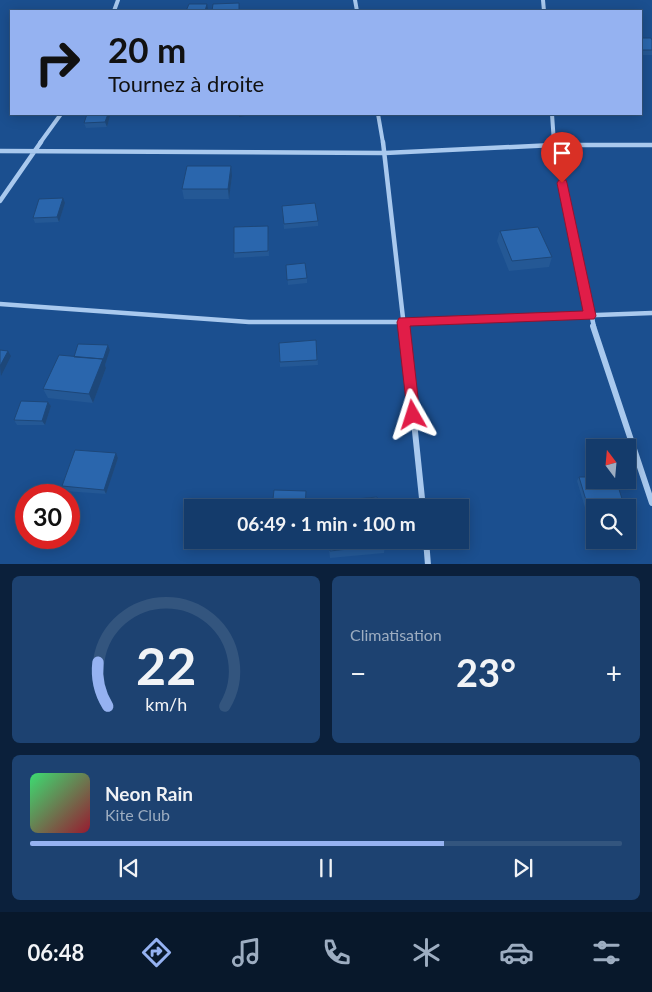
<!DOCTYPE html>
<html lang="fr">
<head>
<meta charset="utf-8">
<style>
  :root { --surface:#143b6b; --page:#1d4271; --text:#f1f3f6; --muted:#9dadc1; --line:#33557e; --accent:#95b2f1 }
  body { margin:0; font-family:Lato,sans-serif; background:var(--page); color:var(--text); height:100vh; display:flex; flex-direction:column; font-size:19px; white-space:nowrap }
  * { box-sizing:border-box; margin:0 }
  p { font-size:16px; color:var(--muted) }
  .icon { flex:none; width:28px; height:28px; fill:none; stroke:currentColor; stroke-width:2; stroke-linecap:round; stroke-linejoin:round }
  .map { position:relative; height:564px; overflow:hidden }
  .side { display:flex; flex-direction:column; gap:12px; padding:12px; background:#0b203b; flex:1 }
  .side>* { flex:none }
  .top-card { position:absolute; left:10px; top:10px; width:632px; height:105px; border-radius:0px; box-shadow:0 2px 12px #0003,0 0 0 1px var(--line); background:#95b2f1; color:#111; overflow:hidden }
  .needle { width:32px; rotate:344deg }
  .fabs { position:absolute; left:586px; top:439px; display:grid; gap:10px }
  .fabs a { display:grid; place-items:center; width:50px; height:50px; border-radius:0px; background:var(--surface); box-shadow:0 2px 12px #0003,0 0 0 1px var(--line); font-size:25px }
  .speed { position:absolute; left:15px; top:484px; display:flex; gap:10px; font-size:25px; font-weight:700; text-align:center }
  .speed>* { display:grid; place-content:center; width:65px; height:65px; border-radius:50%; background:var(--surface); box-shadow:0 2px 12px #0003,0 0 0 1px var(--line); line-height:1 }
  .speed .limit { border:8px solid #d22; background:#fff; color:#111 }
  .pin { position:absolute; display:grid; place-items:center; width:42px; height:42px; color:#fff; margin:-51px -21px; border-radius:50% 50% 50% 0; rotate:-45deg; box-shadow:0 0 5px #0007 }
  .pin .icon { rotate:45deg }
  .me { position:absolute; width:55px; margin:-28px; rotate:354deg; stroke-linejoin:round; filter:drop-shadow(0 0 4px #0008) }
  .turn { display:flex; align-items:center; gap:18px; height:105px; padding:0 15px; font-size:22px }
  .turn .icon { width:65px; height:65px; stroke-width:2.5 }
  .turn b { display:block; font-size:35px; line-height:42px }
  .big { font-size:38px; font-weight:700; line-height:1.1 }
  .side .card { flex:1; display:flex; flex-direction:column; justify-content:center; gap:8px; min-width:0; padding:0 18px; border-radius:8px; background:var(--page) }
  .side .dial { align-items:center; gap:0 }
  .dial svg { height:130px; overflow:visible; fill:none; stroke:var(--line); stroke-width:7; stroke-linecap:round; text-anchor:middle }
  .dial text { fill:var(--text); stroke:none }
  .song { display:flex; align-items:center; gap:15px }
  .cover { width:60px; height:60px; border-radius:8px; background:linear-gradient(135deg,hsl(140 70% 55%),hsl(350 70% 35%)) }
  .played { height:5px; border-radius:2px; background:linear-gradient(90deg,var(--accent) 70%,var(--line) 70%) }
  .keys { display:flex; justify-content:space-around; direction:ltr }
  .heat { display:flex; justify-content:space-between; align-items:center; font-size:28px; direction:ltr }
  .side .tiles { flex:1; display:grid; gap:12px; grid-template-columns:1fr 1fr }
  .card:last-child { grid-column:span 2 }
  .trip { position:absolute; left:184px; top:499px; width:285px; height:50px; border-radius:0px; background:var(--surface); box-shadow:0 2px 12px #0003,0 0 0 1px var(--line); font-weight:700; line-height:50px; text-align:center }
  .dock { display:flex; height:80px; justify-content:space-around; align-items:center; background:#08182b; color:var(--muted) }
  .dock .icon { width:35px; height:35px }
  .dock .current { color:var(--accent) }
  .dock b { font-size:22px; color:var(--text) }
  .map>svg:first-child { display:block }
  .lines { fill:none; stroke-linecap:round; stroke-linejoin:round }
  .street-far2 { stroke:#a9c9ee; stroke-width:4 }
  .street-far1 { stroke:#a9c9ee; stroke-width:4.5 }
  .street { stroke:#a9c9ee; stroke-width:6 }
  .wall { fill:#245895 }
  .shaded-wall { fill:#1d4779 }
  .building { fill:#2a66ad; stroke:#1d4779 }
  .route { fill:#e11d48; stroke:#92132f }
</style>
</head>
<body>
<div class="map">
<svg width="652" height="565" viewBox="0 0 652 565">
  <rect width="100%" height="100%" fill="#1b4f8f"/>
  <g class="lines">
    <path class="street-far2" d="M355 0 357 11
      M543 0 544 11
      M114 11 118 0
      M378 114 383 143
      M552 114 554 143
      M40 143 61 114"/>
    <path class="street-far1" d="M383 142 404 327
      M554 142 594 327
      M0 151 385 153 554 145H652
      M0 201 41 142
      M0 304 249 322H403L652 313"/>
    <path class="street" d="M404 326 423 508
      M593 326 652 503
      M426 540 428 565"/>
  </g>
  <path class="wall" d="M641 38 652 40V55H641Z
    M108 114H109L110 116 107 127 86 128 84 123Z
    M581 114H602L601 116H582Z
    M608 114H631L630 115 610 116Z
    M232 176 229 199H184L182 189Z
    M65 203 59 222 35 223 33 218Z
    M282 206 318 221V226L284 229Z
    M268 231 269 256 234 258V253Z
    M500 231 552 257 549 267 509 271 497 241Z
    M286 265 307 278V283L288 285Z
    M316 340 318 365 280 367 279 343Z
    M108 345 110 350 105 365 106 368 93 403 48 398 43 389 74 357Z
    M48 402 51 406 45 425H17L14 420Z
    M116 453 118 458 106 494 64 491 62 486Z
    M579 477 595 508V524H590L577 481Z
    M328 540H384L385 545 384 553 330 558Z"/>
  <path class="shaded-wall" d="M207 4 208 9 207 11H205Z
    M108 114H109L110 116 107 127 105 122Z
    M239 114H255L239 117Z
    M231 166 232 176 229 199 228 189Z
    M63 198 65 203 59 222 57 217Z
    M108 345 110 350 105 365 106 368 93 403 89 394Z
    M8 351 11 356 1 376 0 366Z
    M48 402 51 406 45 425 42 421Z
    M116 453 118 458 106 494 104 490Z"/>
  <path class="building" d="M239 3V11H212L213 4Z
    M189 4H207L205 11H186Z
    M641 38H651L652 40V50H642L641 49Z
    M87 114H108L105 122 84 123Z
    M187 166H231L228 189H182Z
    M63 198 57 217 33 218 39 199Z
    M315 203 318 221 284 224 282 206Z
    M268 226V251L234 253V227Z
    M538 227 552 257 512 261 500 231Z
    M305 263 307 278 287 280 286 265Z
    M316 340 317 360 280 362 279 343Z
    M78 344 108 345 103 360H102L103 359 74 357Z
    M0 350 8 351 0 366Z
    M59 355 103 359 89 394 43 389Z
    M21 401 48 402 42 421 14 420Z
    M75 450 116 453 104 490 62 486Z
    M579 477H595V480H616L625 508H595V520H592Z
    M274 490 306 491 305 508H272Z
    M377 497 379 508H326L325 502Z
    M329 540H384L385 545 330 551Z"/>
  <path class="route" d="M559 180H566L567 183 596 316 594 319 410 326 420 415 418 419 413 420 408 419 397 322 399 318 583 311 557 183Z"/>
</svg>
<div class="fabs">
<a><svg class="needle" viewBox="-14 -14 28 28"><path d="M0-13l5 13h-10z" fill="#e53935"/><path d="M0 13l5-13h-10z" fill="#9dadc1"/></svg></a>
<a><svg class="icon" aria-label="search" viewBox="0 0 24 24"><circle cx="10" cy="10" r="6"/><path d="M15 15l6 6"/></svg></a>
</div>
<div class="speed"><div class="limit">30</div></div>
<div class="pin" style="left:562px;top:183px;background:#d93025"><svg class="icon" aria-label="arrive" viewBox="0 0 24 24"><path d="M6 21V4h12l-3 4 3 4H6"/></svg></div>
<svg class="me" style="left:413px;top:415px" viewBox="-20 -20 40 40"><path d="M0-17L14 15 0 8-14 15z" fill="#e11d48" stroke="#fff" stroke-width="4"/></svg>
<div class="trip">06:49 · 1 min · 100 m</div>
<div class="top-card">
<div class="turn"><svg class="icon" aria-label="right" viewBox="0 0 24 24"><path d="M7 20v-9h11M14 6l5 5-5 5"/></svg><div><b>20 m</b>Tournez à droite</div></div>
</div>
</div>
<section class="side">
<div class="tiles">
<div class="card dial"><svg viewBox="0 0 100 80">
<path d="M14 69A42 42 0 1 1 86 69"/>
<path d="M14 69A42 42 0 0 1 8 42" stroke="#95b2f1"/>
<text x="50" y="56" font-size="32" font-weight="700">22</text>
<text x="50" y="72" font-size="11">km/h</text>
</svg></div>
<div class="card"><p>Climatisation</p>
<div class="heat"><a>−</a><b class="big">23°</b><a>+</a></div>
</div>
<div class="card">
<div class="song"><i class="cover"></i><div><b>Neon Rain</b><p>Kite Club</p></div></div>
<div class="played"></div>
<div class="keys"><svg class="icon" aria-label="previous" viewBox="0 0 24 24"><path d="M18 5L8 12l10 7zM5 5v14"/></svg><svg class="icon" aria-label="pause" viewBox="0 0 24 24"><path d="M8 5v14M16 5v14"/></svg><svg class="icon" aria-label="next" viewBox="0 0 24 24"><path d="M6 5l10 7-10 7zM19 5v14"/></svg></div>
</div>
</div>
</section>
<nav class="dock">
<b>06:48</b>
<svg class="icon current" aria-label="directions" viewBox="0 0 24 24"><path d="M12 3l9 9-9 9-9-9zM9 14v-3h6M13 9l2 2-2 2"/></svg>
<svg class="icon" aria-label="music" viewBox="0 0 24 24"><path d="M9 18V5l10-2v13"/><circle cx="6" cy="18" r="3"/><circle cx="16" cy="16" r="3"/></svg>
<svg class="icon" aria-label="phone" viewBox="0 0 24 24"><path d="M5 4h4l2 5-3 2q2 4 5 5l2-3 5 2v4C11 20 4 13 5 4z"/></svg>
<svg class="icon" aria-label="climate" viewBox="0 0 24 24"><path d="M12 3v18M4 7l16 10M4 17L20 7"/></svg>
<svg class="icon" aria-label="car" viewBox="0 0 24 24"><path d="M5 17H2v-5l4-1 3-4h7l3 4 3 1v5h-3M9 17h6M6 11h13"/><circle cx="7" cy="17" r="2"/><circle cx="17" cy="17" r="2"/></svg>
<svg class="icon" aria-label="filters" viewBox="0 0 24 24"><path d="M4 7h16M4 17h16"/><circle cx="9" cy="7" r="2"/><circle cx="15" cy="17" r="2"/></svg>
</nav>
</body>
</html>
